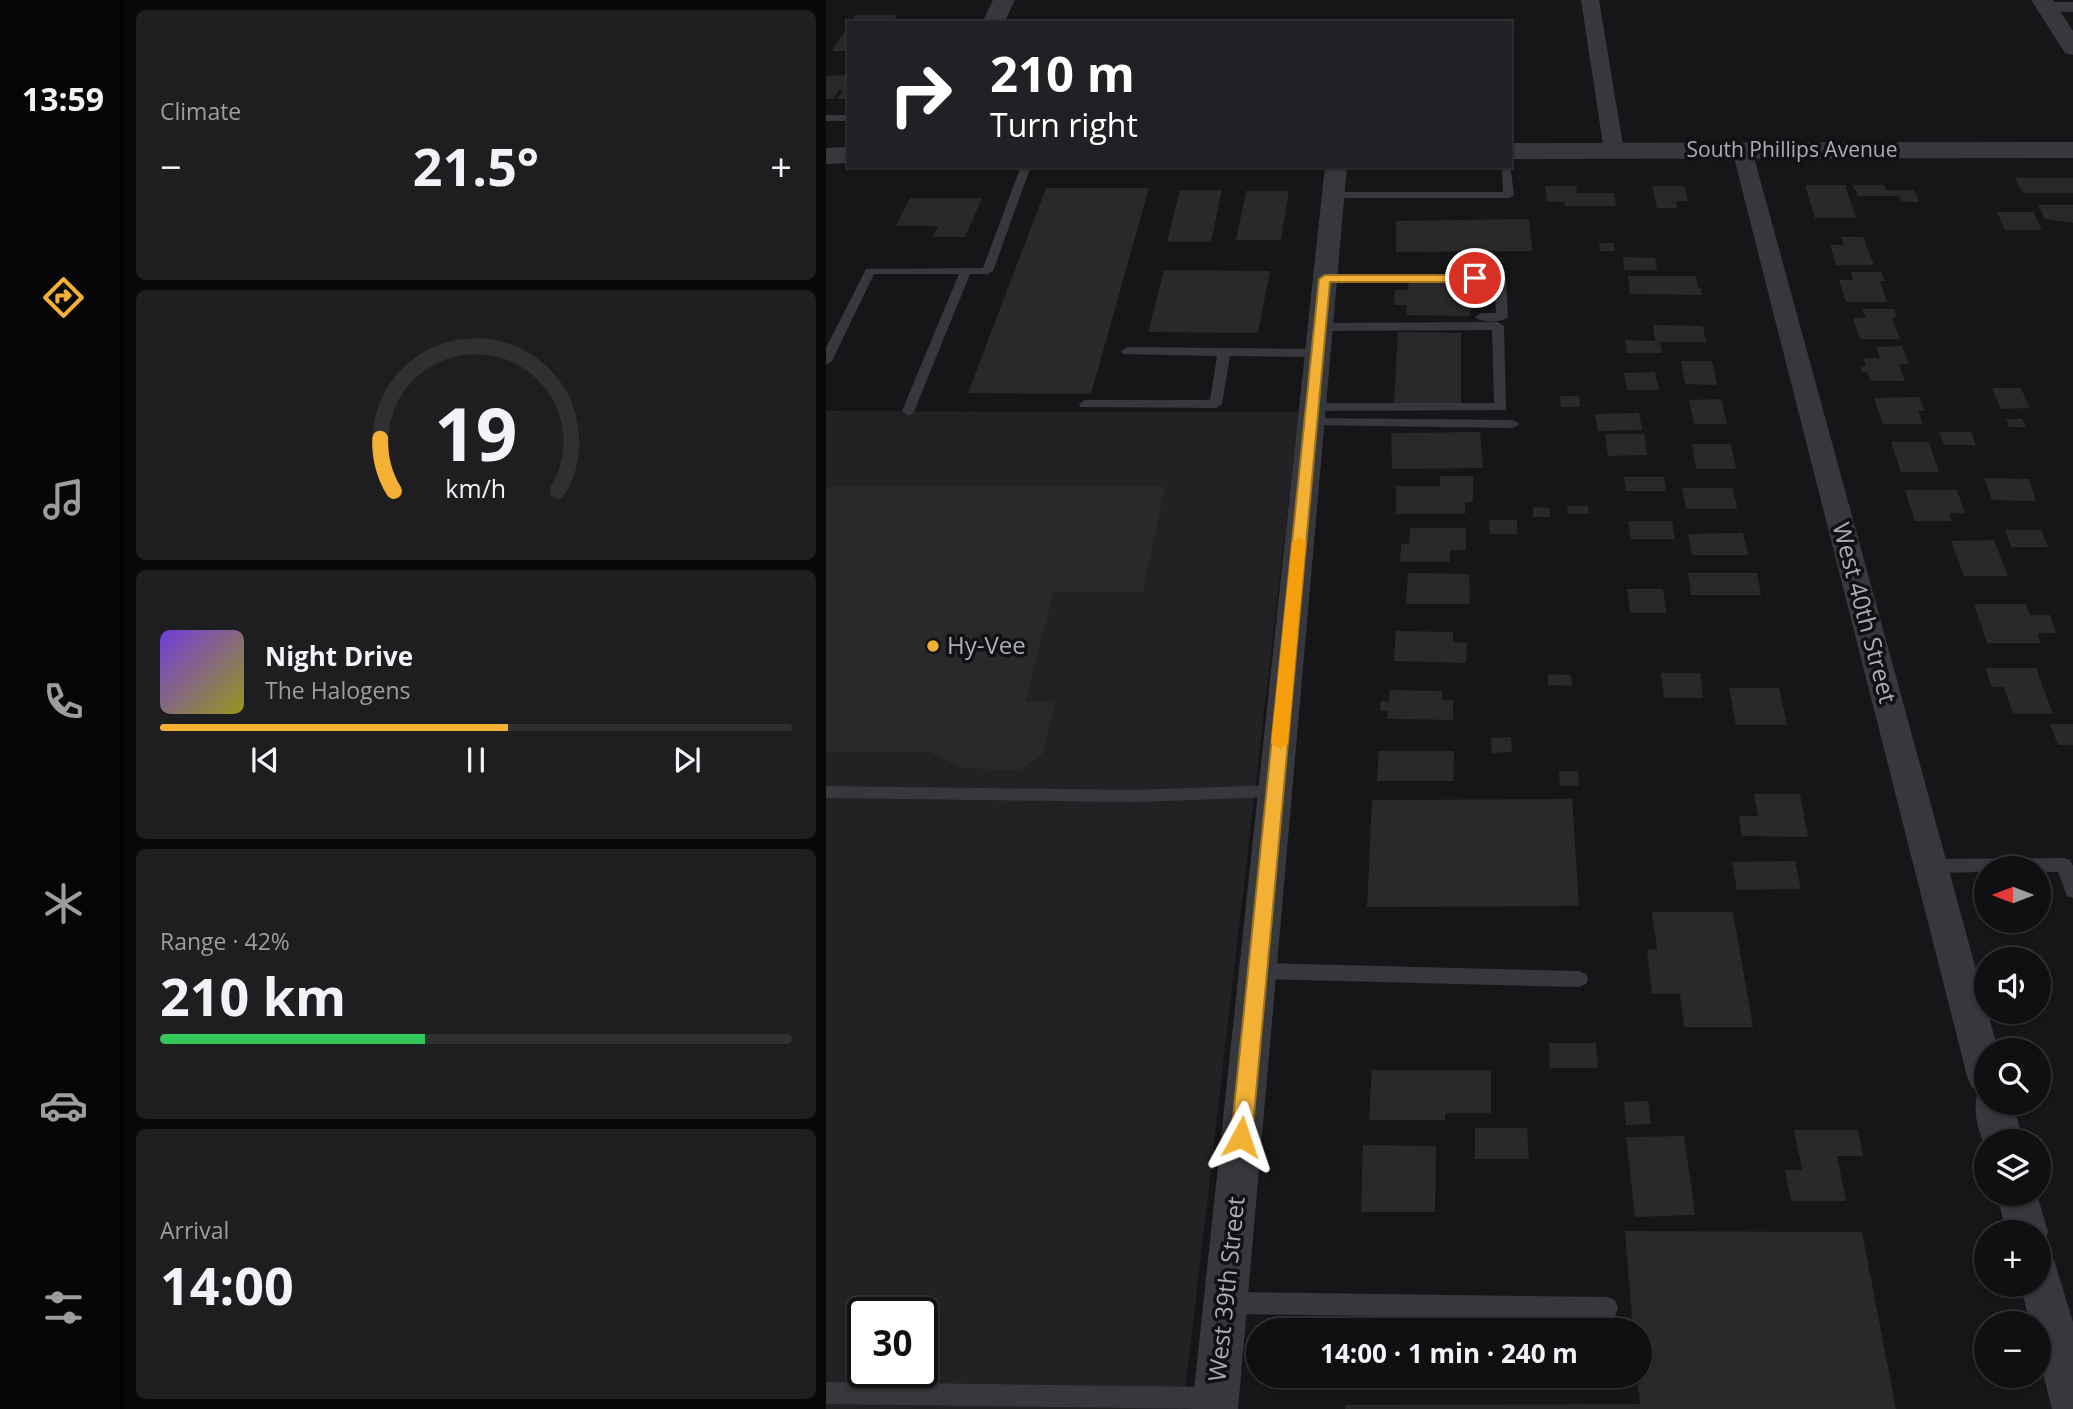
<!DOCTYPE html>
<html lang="en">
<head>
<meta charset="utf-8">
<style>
  :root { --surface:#101012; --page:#1e1e20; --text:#f1f3f6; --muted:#9c9d9f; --line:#303032; --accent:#f2b134 }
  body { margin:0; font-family:"Open Sans",sans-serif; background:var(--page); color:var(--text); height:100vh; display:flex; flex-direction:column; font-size:26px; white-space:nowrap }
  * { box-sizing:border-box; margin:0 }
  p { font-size:23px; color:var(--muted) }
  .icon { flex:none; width:38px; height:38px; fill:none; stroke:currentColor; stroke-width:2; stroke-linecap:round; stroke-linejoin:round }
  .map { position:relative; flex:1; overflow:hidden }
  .sheet { display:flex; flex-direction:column; gap:10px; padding:10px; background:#09090a; width:700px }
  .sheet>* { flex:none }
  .banner { position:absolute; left:21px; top:21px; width:665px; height:147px; border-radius:0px; box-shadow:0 2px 5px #0004,0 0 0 2px var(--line); background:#202124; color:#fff; overflow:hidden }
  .needle { width:46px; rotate:270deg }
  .tools { position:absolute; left:1148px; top:856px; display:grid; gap:14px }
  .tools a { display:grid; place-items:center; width:77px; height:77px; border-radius:50%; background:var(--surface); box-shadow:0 2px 5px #0004,0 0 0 2px var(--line); font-size:35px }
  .speed { position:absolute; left:21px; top:1297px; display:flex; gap:14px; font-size:35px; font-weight:700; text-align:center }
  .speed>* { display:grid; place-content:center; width:91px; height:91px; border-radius:50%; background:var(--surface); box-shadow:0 2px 5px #0004,0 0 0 2px var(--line); line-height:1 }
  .speed .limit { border:4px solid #111; border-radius:10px; background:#fff; color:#111 }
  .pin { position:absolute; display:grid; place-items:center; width:60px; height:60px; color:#fff; margin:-30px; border:4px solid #fff; border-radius:50%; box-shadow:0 2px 7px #0007 }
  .me { position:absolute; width:77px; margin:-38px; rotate:5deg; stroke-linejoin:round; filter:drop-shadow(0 0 5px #0008) }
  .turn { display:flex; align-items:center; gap:24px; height:147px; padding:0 28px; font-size:32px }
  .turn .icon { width:91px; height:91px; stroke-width:2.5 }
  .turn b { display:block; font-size:49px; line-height:60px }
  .big { font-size:52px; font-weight:700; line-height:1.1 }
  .sheet .card { flex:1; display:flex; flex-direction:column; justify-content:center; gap:10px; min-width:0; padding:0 24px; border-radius:10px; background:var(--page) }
  .sheet .dial { align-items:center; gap:0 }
  .dial svg { height:182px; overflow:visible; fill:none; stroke:var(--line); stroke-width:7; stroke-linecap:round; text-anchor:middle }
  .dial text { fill:var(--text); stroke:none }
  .song { display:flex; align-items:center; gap:21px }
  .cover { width:84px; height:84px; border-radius:10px; background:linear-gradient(135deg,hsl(260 70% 55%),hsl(60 70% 35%)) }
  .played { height:7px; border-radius:4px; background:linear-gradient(90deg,var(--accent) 55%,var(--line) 55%) }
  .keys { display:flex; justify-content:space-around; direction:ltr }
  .heat { display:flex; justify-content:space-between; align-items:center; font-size:38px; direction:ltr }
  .charge { height:10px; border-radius:5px; background:linear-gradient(90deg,#34c759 42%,var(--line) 0) }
  .trip { position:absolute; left:420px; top:1318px; width:406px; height:70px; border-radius:35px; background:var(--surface); box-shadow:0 2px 5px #0004,0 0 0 2px var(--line); font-weight:700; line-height:70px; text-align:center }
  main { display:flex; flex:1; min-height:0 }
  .tab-bar { display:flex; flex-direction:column; width:126px; justify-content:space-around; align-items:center; background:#060607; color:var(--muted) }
  .tab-bar .icon { width:49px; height:49px }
  .tab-bar .current { color:var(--accent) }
  .tab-bar b { font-size:32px; color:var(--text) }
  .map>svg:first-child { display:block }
  .built { fill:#222225; fill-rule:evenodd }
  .building { fill:#29292c }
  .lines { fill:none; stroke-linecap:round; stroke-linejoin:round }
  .service { fill:#37383d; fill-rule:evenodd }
  .minor { fill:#37383d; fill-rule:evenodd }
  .tertiary { fill:#37383d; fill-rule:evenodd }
  .route { fill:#f2b134; stroke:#9d7322; stroke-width:2 }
  .slow { fill:#f59e0b }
  .poi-dot { fill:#f2b134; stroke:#111113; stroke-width:2.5 }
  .labels { text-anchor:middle; stroke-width:7; stroke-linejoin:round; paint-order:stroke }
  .far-street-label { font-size:21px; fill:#a8adb8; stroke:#111113 }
  .street-label { font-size:24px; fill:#a8adb8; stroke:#111113 }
  .poi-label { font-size:24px; fill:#a8adb8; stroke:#111113; text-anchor:start }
</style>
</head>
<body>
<main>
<nav class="tab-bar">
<b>13:59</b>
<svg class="icon current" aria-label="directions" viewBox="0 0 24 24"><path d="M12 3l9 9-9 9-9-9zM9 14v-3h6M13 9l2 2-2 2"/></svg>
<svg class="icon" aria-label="music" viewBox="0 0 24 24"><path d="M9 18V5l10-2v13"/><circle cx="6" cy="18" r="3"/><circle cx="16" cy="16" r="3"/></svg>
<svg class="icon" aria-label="phone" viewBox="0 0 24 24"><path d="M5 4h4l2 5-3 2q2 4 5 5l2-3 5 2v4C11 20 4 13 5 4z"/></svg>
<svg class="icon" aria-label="climate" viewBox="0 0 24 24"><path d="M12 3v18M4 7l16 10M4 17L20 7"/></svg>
<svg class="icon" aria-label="car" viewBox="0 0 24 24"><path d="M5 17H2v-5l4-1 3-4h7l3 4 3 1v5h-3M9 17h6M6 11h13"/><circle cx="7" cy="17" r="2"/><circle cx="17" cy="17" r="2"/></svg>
<svg class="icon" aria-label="filters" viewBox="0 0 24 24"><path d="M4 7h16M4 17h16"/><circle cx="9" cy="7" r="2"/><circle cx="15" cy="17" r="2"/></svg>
</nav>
<section class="sheet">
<div class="card"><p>Climate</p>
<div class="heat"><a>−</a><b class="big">21.5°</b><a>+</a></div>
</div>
<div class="card dial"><svg viewBox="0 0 100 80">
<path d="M14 69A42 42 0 1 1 86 69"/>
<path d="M14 69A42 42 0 0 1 8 46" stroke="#f2b134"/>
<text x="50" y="56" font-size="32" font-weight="700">19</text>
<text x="50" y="72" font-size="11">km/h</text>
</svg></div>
<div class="card">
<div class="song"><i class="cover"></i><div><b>Night Drive</b><p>The Halogens</p></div></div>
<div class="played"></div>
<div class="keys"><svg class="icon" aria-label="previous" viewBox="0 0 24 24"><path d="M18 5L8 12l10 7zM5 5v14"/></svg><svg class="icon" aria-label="pause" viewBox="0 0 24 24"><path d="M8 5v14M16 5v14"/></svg><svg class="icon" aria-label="next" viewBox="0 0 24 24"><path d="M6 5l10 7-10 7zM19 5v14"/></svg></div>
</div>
<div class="card"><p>Range · 42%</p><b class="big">210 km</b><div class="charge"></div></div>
<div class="card"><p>Arrival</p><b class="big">14:00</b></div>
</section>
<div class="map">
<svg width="1247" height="1409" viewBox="0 0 1247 1409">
  <rect width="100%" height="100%" fill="#161618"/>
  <path class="built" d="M0 411 473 412 357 1409H0ZM37 1312H96V1372H37Z"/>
  <path class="building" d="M29 15H71L66 23H24Z
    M23 24V51H6Z
    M23 75V99H11L17 90H13L8 99H0V76Z
    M1189 178H1247V193H1197Z
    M979 185H1019L1030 218H989Z
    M1027 185H1058L1060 190H1088L1093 202H1075L1073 196H1032Z
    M719 186H750L751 193H788L790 206H739L738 202H721Z
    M826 186H858L862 201H850L851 208H831Z
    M220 188H323L265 394 142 393Z
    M354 190H396L385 242H341Z
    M420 191H463L455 240H410Z
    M84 198H156L139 237H107L112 226H70Z
    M1212 205H1247V223L1219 219Z
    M1171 212H1207L1216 230H1179Z
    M703 219 706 251 570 252V221Z
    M1015 237H1037L1048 265H1010L1004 245H1018Z
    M773 243H788L789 251H774Z
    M797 257 829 258 831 270H798Z
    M338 270 444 271 432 333 322 332Z
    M1025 272H1055L1059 281H1054L1061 302H1020L1013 280H1027Z
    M802 276H870L872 288H875L876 295 804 294Z
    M583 282 645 283 644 316 580 315 581 305H568L569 290H582Z
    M1036 309H1068L1071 318H1066L1074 339H1034L1027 318H1040Z
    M827 325 877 326 880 342H834L836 353H801L799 340 829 341Z
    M572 332 635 333V403H568Z
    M1076 346 1083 364H1073L1079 381H1045L1041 372H1036L1034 366H1040L1037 358H1054L1050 347Z
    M855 361H886L891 385 859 384Z
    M829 372 833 390H801L798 373Z
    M1166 388H1195L1204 408 1175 409Z
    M734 396H753L754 407H735Z
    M1093 397 1099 411H1092L1097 424H1057L1048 398Z
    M895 399 901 424H868L863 400Z
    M813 413 816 430 772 431 769 414Z
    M1180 419H1196L1200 427H1183Z
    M654 432 657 468 566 469 565 433Z
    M1113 432H1145L1150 445H1118Z
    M779 434H818L821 455 782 456Z
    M1065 442H1103L1113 472H1075Z
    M866 444H905L910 469H870Z
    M614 476H647V502H639V514H570V486H614Z
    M798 477H838L840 491H800Z
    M1158 478 1203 479 1210 501 1166 500Z
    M0 487H339L317 592H228L199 701H230L216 755 193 770 136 768 104 752H0Z
    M856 488H907L911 509H860Z
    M1079 490H1131L1139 513H1123L1126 521H1089Z
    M741 506H762L763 514H742Z
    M707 507 724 508V517H707Z
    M663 520H691V534H664Z
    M802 521H846L849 539H805Z
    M584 528H640V550H624V562H574L575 544H583Z
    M1179 530H1215L1222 547H1185Z
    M917 533 922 555H866L862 534Z
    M1168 540 1182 576H1138L1125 541Z
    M582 573 643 574 644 604H580Z
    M862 573H931L935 595H865Z
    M801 589H837L840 613H804Z
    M1148 604H1200L1204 615H1224L1230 633H1211L1215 643H1161Z
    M570 631 627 632V642L641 643 640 663 568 661Z
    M1159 668H1210L1227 714H1187L1178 687H1166Z
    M835 673H874L877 698H838Z
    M722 674 745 675 746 686 722 685Z
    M903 688H953L961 725H910Z
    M564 690 616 691V700H627V720L561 719 562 711H554L555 701 563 702Z
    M1224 724H1247V745H1232Z
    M685 737 686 752 666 753 665 738Z
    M553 751H628L627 781H551Z
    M733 771H752L753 786H734Z
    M928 794H974L982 837 916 836 913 816H932Z
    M746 799 753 906 541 907 546 800Z
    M969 861 975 889 911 890 906 862Z
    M826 912H907L927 1027H858L854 994H826L821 950 831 949Z
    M723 1043H770L772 1068H724Z
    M546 1070H665V1113H619V1120H543Z
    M822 1101 825 1124 800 1125 798 1102Z
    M649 1128H701L703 1159H649Z
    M968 1130H1032L1037 1156H1011L1020 1201H965L959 1170H976Z
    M858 1136 869 1215 809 1217 800 1137Z
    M537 1145 610 1146 609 1212H535Z
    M799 1231 1036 1232 1070 1409H519V1405L814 1404 811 1376H814V1330H807Z"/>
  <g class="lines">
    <path class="service" d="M0 115H23V121H0Z
      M684 164 688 195 683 198H507L502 195 507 192H677L676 166H684Z
      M195 166H205L167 271 161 274H144L87 414 82 415 76 411 133 274H48L6 361 0 365V348L40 269 157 268Z
      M674 275 680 278 682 317C675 323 656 323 649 317L655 313H670L668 282H499L493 279 499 276Z
      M672 322 678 326 680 410 486 411 480 407 486 403H668L666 330 494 331 488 327 494 323Z
      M301 347 491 349 497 353 491 357 404 356 396 404 390 408 254 407 253 404 259 400H384L391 356 297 354 295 351Z
      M485 418 687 420 694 424 687 428 480 425 478 422Z
      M449 785 455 787 457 791 455 795 449 797 311 802 0 798V786L311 790Z
      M1238 858 1244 860 1247 866V898L1241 896 1232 872H1213V868H1160V872L1105 873 1099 871 1096 866 1099 861 1105 859Z
      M431 963 753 971 760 974 762 979 760 984 753 987 431 979 425 976 422 971 425 966Z
      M402 1292 781 1297 789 1300 792 1308 789 1316 781 1319 402 1314 394 1310 391 1303 394 1296Z
      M0 1382 386 1387 394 1390 397 1398 394 1406 387 1409 0 1404Z"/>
    <path class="minor" d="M755 0H773L798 151 795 155H781L778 151Z
      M1221 2H1247V12L1215 11 1212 7 1215 3Z
      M916 144 923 146 926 150 1172 1050H1160V1102H1187L1197 1141H1160V1148C1152 1131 1145 1108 1153 1090L1146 1088 1141 1076 906 150 909 146Z
      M499 166H521L412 1409H366Z
      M1171 1194H1211L1222 1232 1216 1246 1213 1247V1232H1180Z
      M1213 1254 1228 1260 1247 1322V1409H1226L1213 1358V1323H1204L1194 1284H1213Z"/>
    <path class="tertiary" d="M167 0H189L178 23H156Z
      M1205 0H1227L1247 31V55L1239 53Z
      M1247 142V158L684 159V143Z
      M23 147V163L0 164V148Z"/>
  </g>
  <path class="route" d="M499 275H649L655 278 649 282H504L426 1137 423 1144 415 1146 408 1144 405 1137 493 279Z"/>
  <path class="slow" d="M473 537 480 542 462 743 454 749 445 743 466 542Z"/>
  <circle class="poi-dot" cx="107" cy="646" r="7"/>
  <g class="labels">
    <g class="far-street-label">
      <text x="966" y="157">South Phillips Avenue</text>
    </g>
    <g class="street-label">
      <text transform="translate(1038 613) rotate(75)" y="8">West 40th Street</text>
      <text transform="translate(401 1289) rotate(-84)" y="8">West 39th Street</text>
    </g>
    <g class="poi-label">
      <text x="121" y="654">Hy-Vee</text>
    </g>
  </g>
</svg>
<div class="tools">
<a><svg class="needle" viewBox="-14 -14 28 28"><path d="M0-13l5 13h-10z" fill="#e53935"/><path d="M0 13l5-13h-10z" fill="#9c9d9f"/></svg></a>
<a><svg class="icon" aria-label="sound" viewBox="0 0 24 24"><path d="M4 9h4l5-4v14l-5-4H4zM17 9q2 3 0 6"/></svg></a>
<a><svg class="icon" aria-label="search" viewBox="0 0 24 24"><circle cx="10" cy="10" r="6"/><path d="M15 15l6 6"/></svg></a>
<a><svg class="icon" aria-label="layers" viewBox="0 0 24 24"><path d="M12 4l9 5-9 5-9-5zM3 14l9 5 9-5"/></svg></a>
<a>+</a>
<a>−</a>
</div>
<div class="speed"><div class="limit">30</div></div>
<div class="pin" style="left:649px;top:278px;background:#d93025"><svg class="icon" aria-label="arrive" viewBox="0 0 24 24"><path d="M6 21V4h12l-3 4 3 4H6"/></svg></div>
<svg class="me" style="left:415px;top:1137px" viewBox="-20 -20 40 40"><path d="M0-17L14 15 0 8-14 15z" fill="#f2b134" stroke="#fff" stroke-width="4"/></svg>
<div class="trip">14:00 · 1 min · 240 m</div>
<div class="banner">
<div class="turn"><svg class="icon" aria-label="right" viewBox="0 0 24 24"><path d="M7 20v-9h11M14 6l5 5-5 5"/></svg><div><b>210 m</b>Turn right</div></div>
</div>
</div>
</main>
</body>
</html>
